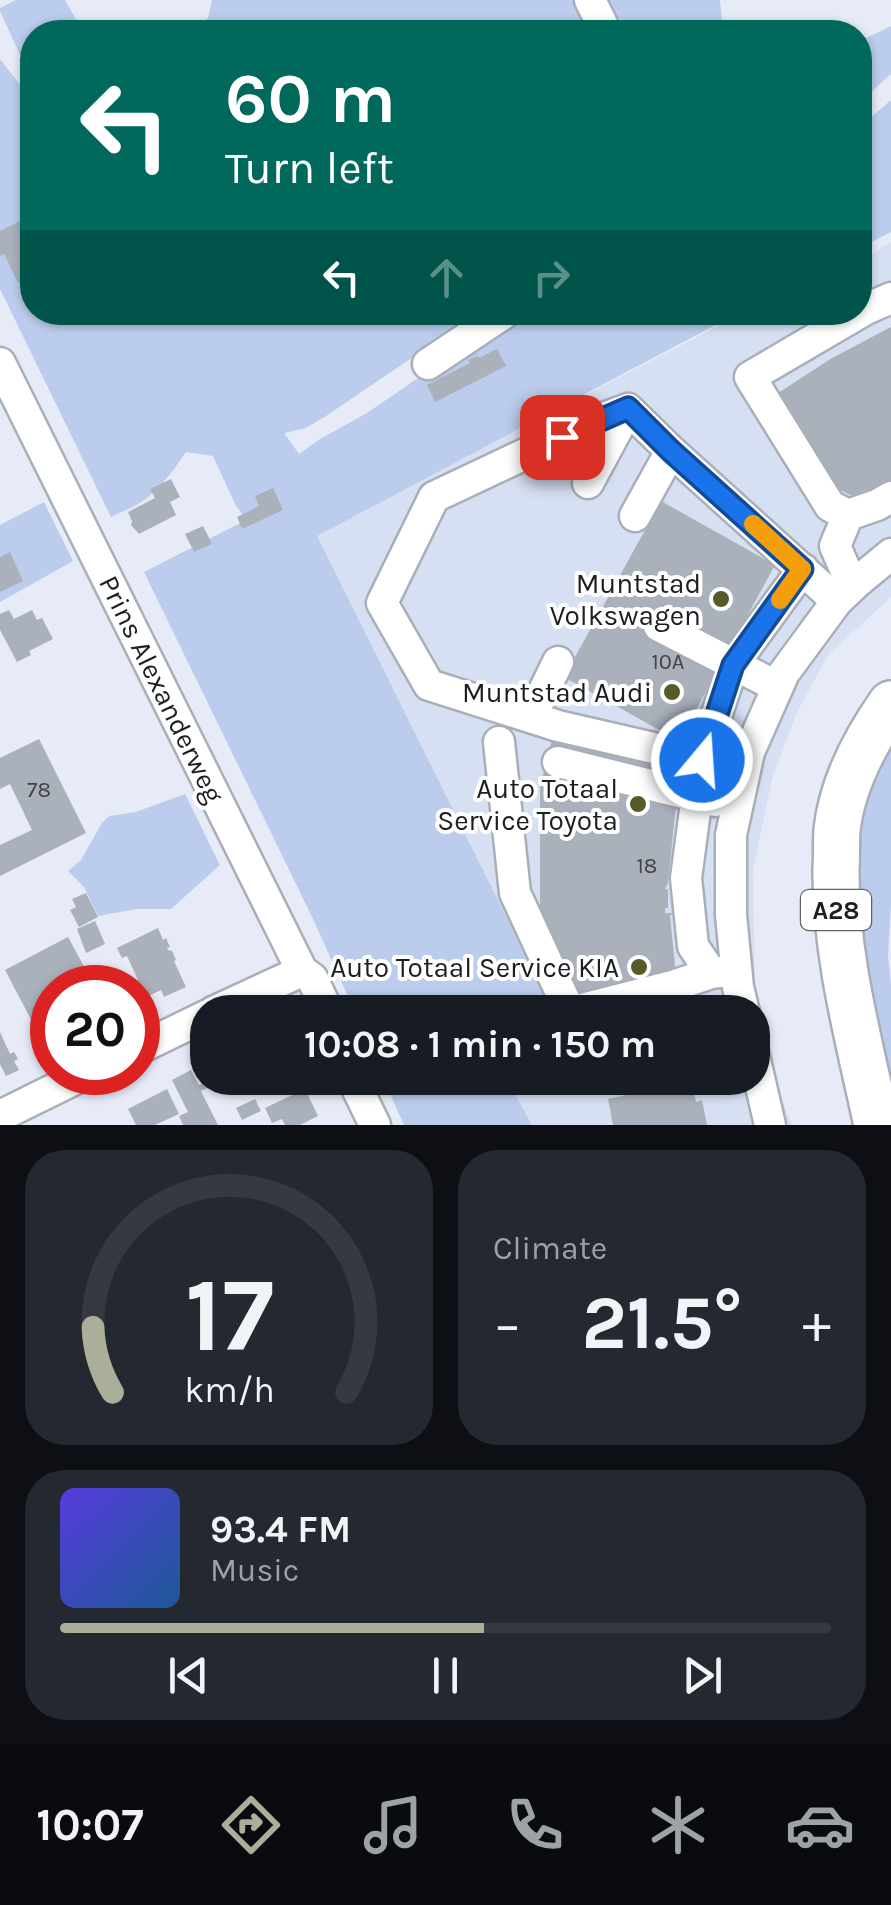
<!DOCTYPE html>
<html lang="en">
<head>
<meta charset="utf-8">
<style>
  :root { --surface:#171b24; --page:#242831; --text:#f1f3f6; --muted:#9ea1a6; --line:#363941; --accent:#abaf9a }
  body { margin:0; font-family:Karla,sans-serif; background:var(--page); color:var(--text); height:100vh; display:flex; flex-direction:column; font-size:38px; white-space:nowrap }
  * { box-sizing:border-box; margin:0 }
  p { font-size:32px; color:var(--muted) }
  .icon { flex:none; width:55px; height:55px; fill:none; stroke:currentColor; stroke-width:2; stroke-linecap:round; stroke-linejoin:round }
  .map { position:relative; height:1125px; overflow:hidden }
  .side { display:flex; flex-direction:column; gap:25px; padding:25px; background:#0d0f14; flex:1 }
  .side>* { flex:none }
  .guide { position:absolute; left:20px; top:20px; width:852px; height:305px; border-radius:40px; box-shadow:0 2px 8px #0004; background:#00695c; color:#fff; overflow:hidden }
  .speed { position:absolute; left:30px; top:965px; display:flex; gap:20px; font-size:50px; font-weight:700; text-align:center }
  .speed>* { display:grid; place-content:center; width:130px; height:130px; border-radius:50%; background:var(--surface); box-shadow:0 2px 8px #0004; line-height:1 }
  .speed .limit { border:15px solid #d22; background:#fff; color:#111 }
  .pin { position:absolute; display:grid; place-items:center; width:85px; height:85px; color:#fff; margin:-42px; border-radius:20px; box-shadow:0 5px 15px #0006 }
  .me { position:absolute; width:110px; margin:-55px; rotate:18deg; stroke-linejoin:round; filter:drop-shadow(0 0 8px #0008) }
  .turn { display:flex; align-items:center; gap:35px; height:210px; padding:0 40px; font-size:45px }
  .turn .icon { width:130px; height:130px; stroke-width:2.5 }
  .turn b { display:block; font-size:70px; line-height:85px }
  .lanes { display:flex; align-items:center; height:95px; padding:0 40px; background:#0003; justify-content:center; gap:50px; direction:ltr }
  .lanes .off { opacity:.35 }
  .big { font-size:75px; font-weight:700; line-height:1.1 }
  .side .tile { flex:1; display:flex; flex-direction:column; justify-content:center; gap:15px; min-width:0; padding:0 35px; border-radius:40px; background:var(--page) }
  .side .dial { align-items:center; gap:0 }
  .dial svg { height:260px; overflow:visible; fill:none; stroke:var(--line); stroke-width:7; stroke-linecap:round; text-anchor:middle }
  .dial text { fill:var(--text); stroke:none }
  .song { display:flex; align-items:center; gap:30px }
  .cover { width:120px; height:120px; border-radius:15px; background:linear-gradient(135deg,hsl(250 70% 55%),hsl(210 70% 35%)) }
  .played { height:10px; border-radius:5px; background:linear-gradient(90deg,var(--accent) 55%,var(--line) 55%) }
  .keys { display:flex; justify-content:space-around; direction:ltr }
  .heat { display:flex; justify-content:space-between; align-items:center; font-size:55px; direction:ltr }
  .side .tiles { flex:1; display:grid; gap:25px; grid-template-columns:1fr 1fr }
  .tile:last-child { grid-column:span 2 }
  .trip { position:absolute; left:190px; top:995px; width:580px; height:100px; border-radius:40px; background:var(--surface); box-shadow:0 2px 8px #0004; font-weight:700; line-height:100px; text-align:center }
  .tabs { display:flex; height:160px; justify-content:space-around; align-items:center; background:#090b0e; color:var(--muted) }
  .tabs .icon { width:70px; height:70px }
  .tabs .active { color:var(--accent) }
  .tabs b { font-size:45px; color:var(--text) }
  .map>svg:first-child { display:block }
  .built { fill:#d7e0f2 }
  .green { fill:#bbccec }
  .building { fill:#abb1bb }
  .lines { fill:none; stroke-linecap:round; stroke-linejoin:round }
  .minor-casing { stroke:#a9afb9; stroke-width:35 }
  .highway-casing { stroke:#a9afb9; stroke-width:50 }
  .minor { stroke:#fff; stroke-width:30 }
  .highway { stroke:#fff; stroke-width:45 }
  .route-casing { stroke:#114b97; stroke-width:25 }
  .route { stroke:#1a73e8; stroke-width:18 }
  .slow { stroke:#f59e0b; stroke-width:18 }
  .poi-dot { fill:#565c29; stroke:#fff; stroke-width:4 }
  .labels { text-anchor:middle; stroke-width:8; stroke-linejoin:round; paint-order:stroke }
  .number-label { font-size:22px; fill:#404348 }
  .shield { fill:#fff; stroke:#606264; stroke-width:2.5 }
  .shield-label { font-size:25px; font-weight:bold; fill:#1c1e22 }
  .poi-label { font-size:28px; fill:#1c1e22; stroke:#fff; text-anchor:end }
  .street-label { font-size:28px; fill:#1c1e22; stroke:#fff }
</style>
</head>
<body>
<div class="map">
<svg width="891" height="1125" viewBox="0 0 891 1125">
  <rect width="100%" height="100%" fill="#e6ebf7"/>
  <path class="built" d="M891 242V597L829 654 797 712 772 779 753 871 755 988 776 1084 792 1125H532L506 1078H752V1012H512L545 997 316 535 743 313 860 312V257H866Z"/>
  <path class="green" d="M16 0H65L83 32H32V81L0 11V8Z
    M212 0H578L595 32H183L208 18Z
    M601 0H720L722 22 717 26 684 22 680 32H638L612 13Z
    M891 26V74L860 102V41Z
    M0 59 25 91 32 93V312L478 313 326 416 306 428 284 433 299 454 320 439 367 413 513 313H738L317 536 546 997 512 1012H355L313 919 144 572 246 520 235 504 213 456 186 452C176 467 162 486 148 497 138 506 123 511 111 517L0 289Z
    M891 100V232L860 248V127Z
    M44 502 73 561 0 602V525Z
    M891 722V903L888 955 891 984V1125L843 862Z
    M185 794 220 865 171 909H137L98 916 84 887 68 871 81 860 102 823 109 816 136 812Z
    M383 1078H506L532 1125H404Z"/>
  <path class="building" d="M26 218 32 231V240L24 244 32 261V276L18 283 4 254 0 256V231Z
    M891 327V481L864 495H850L833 486 772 397 832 358Z
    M497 349 506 366 435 402 427 385 470 363 468 360 478 356 479 358Z
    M171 479 180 497 170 502 176 515 139 534 131 525 132 521 128 512 155 498 150 489Z
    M273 488 283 510 242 529 237 517 259 506 255 496Z
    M661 501 775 565 679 741 564 677Z
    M203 526 212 544 194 552 185 534Z
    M10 552 23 581 0 592V557Z
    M9 610 14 619 32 610 37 620 42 618 53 639 29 651 31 655 17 662 0 630V614Z
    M553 735 680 766 668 883 665 889H668V908H665V913H673L670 916 678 995 561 1012 540 931V787Z
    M39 739 86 833 0 876V845L32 830 10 784 0 789V758Z
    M86 893 98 917 79 927 70 910 76 907 72 899Z
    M95 921 105 944 86 953 77 929Z
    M158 928 163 940 166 938 170 947 167 948 168 950 172 951 176 960 174 961 186 987 164 997 161 990 142 999 134 982 138 980 127 956 122 958 117 948Z
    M68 937 86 970 70 978 75 988H52V1024L50 1019 35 1027 5 970Z
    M0 1032 10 1054 14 1052 18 1059 14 1061 19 1070 6 1076 0 1064Z
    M191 1070 199 1085 207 1081 209 1087 201 1091 218 1125H183L179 1116 188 1112 172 1080Z
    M657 1078H698L699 1083 692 1084 696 1102 702 1100 707 1125H613L608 1099 659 1088Z
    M167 1089 179 1114 155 1125H136L128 1109Z
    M305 1089 318 1116 300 1125H285L282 1119 272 1123 265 1108Z
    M255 1099 261 1111 242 1120 236 1108Z"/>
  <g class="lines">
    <defs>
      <path id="minor" d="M590 0 606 32
        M891 298 866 309 750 377 830 506 848 515 877 505 891 497
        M0 363 302 971 312 978 328 1012
        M428 364 506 312
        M588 483 628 409
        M848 515 835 546 845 569 856 583
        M635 516 671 451
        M659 626 778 687
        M531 717 558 662
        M499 742 515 893 570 1012 676 985 711 973
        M702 759 733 665 803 569
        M558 762 715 801
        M745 769 558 726 429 685 382 603 434 497 593 422 628 409 671 451 837 601
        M697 796 686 878 693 946 711 973 729 971
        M213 1012 302 971
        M744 1012 738 987 731 915V835L749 752 784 673 837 601 856 583 891 554
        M752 1047 770 1125
        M138 1049 208 1015
        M352 1078 375 1125
        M0 1116 89 1072"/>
      <path id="highway" d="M877 1125C859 1040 835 955 836 868 837 856 836 842 837 830 842 785 865 741 891 704"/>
    </defs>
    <use href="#minor" class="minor-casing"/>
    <use href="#highway" class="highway-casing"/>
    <use href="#minor" class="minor"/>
    <use href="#highway" class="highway"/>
  </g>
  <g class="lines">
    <defs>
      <path id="route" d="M562 437 628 408 671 451 802 569 733 665 702 760"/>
    </defs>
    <use href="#route" class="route-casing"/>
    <use href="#route" class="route"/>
    <path class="slow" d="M753 524 802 569 780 600"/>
  </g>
  <g class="poi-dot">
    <circle cx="721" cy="599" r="10"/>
    <circle cx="672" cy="692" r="10"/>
    <circle cx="638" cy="804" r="10"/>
    <circle cx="639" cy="967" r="10"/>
  </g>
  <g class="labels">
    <g class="number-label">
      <text x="668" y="669">10A</text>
      <text x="39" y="797">78</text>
      <text x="647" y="873">18</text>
    </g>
    <rect class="shield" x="801" y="890" width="70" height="40" rx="8"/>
    <g class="shield-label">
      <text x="836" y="919">A28</text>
    </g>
    <g class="poi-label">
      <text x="701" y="593">Muntstad<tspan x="701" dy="32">Volkswagen</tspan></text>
      <text x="652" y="702">Muntstad Audi</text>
      <text x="618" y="798">Auto Totaal<tspan x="618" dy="32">Service Toyota</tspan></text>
      <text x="619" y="977">Auto Totaal Service KIA</text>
    </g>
    <g class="street-label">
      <text transform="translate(162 689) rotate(64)" y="10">Prins Alexanderweg</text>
    </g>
  </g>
</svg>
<div class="speed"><div class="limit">20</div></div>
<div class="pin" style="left:562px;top:437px;background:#d93025"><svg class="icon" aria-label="arrive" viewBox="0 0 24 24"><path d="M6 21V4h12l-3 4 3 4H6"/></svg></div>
<svg class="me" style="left:702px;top:760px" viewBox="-20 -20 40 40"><circle r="17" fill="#1a73e8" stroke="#fff" stroke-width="3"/><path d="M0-11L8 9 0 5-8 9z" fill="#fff"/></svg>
<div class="trip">10:08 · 1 min · 150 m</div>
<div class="guide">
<div class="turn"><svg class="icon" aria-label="left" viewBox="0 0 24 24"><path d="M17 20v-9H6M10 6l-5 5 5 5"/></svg><div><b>60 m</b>Turn left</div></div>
<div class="lanes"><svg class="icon" aria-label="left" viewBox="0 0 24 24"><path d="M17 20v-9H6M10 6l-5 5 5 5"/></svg><svg class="icon off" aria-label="ahead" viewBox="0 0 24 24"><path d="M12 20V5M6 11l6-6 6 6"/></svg><svg class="icon off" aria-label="right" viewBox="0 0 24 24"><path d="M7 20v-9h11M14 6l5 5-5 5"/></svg></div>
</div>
</div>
<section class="side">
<div class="tiles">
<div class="tile dial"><svg viewBox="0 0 100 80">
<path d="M14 69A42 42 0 1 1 86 69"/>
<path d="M14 69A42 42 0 0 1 8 49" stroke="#abaf9a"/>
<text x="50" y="56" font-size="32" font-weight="700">17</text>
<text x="50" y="72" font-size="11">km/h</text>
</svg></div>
<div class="tile"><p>Climate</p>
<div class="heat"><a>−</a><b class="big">21.5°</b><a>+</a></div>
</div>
<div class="tile">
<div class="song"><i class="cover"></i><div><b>93.4 FM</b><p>Music</p></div></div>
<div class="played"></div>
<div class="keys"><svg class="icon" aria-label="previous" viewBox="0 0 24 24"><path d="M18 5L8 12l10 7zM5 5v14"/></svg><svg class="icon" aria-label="pause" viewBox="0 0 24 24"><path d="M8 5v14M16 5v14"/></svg><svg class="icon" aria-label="next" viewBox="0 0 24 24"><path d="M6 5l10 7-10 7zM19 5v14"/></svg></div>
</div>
</div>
</section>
<nav class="tabs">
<b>10:07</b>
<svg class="icon active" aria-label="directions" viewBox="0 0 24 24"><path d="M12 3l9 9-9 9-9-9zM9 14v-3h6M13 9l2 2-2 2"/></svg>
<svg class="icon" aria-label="music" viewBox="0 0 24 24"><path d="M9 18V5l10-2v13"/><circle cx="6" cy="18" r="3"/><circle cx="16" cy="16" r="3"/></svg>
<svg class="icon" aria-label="phone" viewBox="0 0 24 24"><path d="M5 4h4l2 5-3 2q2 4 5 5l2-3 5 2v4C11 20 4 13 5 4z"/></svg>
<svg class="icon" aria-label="climate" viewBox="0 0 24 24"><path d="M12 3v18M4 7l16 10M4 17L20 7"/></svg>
<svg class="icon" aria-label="car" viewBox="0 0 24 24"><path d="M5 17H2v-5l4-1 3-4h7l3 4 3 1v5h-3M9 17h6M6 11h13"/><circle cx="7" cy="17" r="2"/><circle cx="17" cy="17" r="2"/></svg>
</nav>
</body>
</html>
